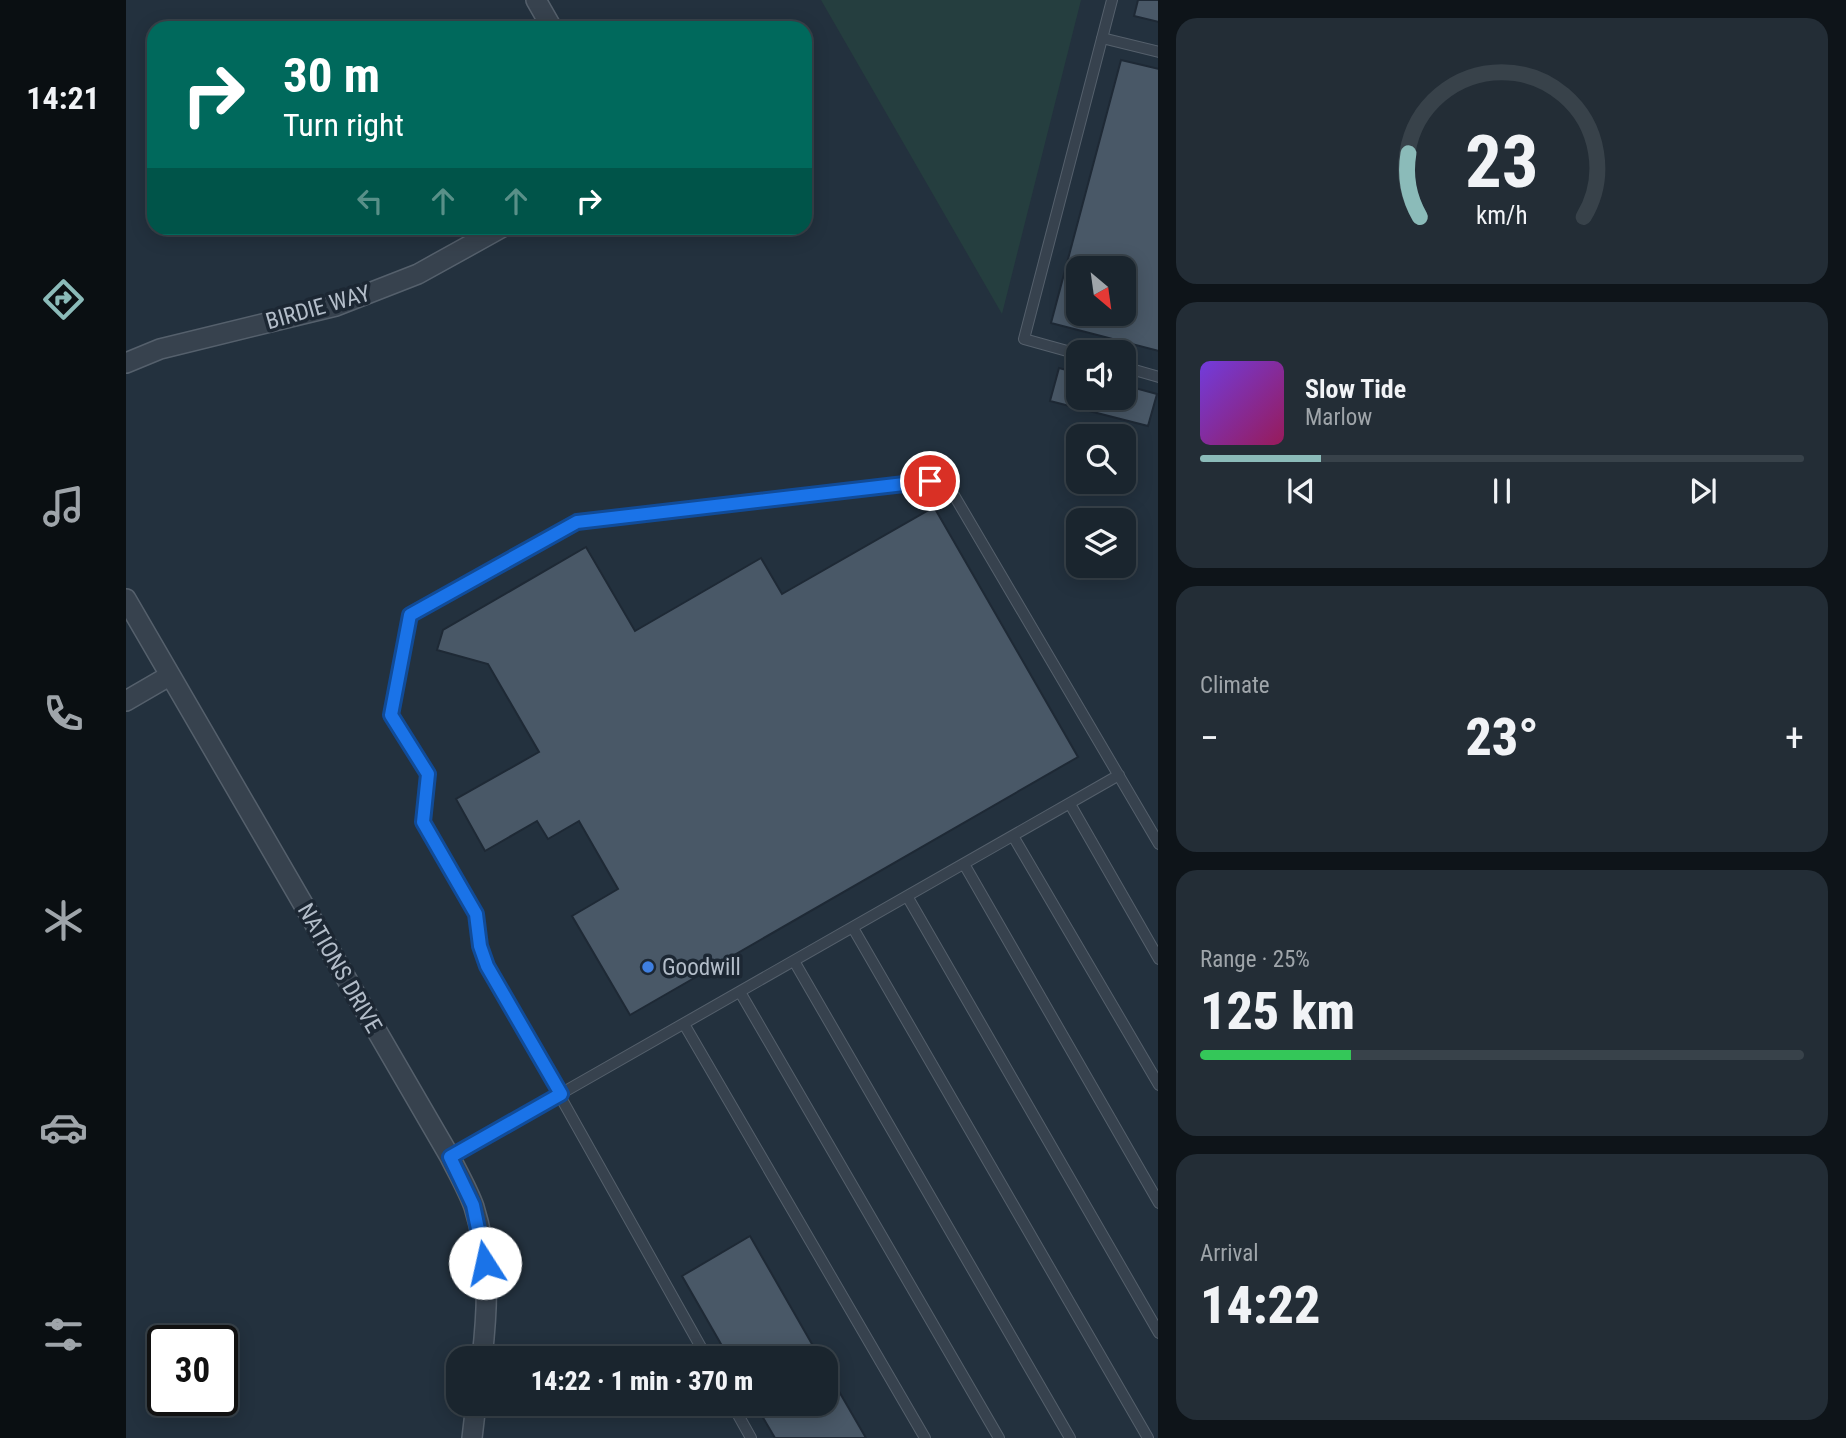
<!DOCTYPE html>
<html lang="en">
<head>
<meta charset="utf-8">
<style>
  :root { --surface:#1a252e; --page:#232d36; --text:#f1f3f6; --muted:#9fa5aa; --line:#38424a; --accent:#8bbbb9 }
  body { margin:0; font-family:"Roboto Condensed",sans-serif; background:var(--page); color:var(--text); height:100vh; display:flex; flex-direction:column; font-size:26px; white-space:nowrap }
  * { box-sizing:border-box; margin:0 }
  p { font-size:23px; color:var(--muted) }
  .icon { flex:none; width:38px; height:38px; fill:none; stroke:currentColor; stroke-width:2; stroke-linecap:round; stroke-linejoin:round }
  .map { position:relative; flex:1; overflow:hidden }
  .details { display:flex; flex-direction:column; gap:18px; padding:18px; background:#0e1419; width:688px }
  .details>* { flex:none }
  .top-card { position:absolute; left:21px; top:21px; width:665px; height:214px; border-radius:21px; box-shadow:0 4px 18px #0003,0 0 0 2px var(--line); background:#00695c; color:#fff; overflow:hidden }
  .needle { width:46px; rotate:151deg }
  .fabs { position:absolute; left:940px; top:256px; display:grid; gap:14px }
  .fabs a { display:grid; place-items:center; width:70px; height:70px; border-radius:14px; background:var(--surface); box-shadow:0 4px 18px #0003,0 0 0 2px var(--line); font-size:35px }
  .speed { position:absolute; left:21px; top:1325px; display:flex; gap:14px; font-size:35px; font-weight:700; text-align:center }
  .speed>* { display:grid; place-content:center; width:91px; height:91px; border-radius:50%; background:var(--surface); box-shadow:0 4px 18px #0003,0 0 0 2px var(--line); line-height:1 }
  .speed .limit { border:4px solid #111; border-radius:10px; background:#fff; color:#111 }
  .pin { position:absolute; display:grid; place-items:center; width:60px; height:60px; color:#fff; margin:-30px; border:4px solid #fff; border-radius:50%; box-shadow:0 2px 7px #0007 }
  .me { position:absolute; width:77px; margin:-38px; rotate:350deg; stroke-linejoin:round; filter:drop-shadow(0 0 5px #0008) }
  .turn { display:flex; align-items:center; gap:24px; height:147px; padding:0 21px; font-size:32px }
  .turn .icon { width:91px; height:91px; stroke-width:2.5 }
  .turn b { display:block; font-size:49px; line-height:60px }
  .lanes { display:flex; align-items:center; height:66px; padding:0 21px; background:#0003; justify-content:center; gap:35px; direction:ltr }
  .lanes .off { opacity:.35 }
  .big { font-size:52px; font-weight:800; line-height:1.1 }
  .details .card { flex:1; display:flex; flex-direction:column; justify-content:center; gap:10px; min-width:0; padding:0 24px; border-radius:21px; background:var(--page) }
  .details .dial { align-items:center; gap:0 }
  .dial svg { height:182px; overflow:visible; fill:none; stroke:var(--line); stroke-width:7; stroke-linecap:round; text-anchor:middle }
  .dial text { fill:var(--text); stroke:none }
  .song { display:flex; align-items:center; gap:21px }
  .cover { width:84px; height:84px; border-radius:10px; background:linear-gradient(135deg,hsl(260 70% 55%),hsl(330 70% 35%)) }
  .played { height:7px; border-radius:4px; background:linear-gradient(90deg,var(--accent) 20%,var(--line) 20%) }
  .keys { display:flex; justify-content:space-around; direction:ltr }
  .heat { display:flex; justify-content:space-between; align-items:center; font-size:38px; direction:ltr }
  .charge { height:10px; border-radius:5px; background:linear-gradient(90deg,#34c759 25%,var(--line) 0) }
  .trip { position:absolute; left:320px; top:1346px; width:392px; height:70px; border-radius:21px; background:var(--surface); box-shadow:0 4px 18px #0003,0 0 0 2px var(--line); font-weight:800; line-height:70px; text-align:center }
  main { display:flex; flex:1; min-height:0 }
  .menu { display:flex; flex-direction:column; width:126px; justify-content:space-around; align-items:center; background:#0a0f12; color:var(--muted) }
  .menu .icon { width:49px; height:49px }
  .menu .current { color:var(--accent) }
  .menu b { font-size:32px; color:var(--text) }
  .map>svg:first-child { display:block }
  .green { fill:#253e3f }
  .building { fill:#495867; stroke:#1e2935; stroke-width:2; fill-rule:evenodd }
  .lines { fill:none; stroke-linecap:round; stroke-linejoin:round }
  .lane-casing { stroke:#55606c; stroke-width:12 }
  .street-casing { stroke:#55606c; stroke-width:22 }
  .lane { stroke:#37424e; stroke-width:10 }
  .street { stroke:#37424e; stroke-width:19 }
  .route-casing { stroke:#114b97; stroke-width:18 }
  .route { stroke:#1a73e8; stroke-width:12 }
  .shop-dot { fill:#3f7fe0; stroke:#1c2733; stroke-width:2.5 }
  .labels { text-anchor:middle; stroke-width:7; stroke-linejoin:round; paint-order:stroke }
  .street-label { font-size:23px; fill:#b3bdc9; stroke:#1c2733 }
  .poi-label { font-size:23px; fill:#b3bdc9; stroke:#1c2733; text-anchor:start }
</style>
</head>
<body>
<main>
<nav class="menu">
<b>14:21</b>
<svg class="icon current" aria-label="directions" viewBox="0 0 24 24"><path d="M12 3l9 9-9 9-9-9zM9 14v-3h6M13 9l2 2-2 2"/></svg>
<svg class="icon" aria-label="music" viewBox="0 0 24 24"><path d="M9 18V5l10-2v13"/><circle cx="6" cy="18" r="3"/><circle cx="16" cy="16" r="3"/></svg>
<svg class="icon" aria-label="phone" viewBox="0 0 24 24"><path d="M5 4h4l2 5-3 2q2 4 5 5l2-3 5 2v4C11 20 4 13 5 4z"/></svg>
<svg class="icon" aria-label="climate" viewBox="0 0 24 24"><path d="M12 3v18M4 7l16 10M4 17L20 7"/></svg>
<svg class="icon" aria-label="car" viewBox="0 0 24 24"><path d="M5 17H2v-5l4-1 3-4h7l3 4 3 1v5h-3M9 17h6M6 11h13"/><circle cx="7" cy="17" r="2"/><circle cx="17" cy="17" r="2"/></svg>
<svg class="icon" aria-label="filters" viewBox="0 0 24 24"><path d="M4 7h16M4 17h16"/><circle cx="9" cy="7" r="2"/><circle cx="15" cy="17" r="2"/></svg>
</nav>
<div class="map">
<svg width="1033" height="1438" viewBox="0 0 1033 1438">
  <rect width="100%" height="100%" fill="#23313e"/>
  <path class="green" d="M695 0H955L876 314Z"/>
  <path class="building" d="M1012 0H1033V22L1008 16Z
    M995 60 1033 69V351L925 323ZM952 268H998V313H952Z
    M933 368 952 373V397H998V385L1031 394 1022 426 924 401Z
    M808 507 952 757 504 1015 446 916 492 889 453 821 422 839 411 821 359 851 330 799 413 752 362 664 311 650 317 630 460 547 509 631 635 558 656 594Z
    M624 1236 694 1358H603L556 1276Z
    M700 1369 740 1438H649L629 1404H700Z"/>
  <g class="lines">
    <defs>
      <path id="lane" d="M976 38 1033 52
        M952 354 898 339 986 0
        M998 367 1033 377
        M944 804 1033 959
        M887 836 1033 1085
        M838 864 1033 1203
        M781 896 1033 1333
        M727 928 1022 1438
        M668 961 944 1438
        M614 992 873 1438
        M558 1024 799 1438
        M324 1157 993 775
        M581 1358 361 966 354 946 350 913 297 822 302 774 266 715 284 615 451 522 804 481 822 485 1033 844
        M606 1404 625 1438"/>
      <path id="street" d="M410 0 426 28
        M0 363 34 349 210 306 292 274 375 228
        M0 599 324 1157C332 1173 342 1190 348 1207 364 1258 362 1305 356 1358
        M0 701 43 676
        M346 1438 350 1404"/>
    </defs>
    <use href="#lane" class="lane-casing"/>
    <use href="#street" class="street-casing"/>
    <use href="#lane" class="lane"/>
    <use href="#street" class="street"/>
  </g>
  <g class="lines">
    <defs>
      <path id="route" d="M359 1263 347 1205 324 1157 435 1094 361 966 354 946 350 914 297 822 302 774 265 715 284 615 451 522 804 481"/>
    </defs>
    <use href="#route" class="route-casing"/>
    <use href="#route" class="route"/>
  </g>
  <circle class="shop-dot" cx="522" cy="967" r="7"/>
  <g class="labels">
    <g class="street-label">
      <text transform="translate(192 307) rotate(-16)" y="8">BIRDIE WAY</text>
      <text transform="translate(214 968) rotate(60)" y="8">NATIONS DRIVE</text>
    </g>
    <g class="poi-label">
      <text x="536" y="975">Goodwill</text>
    </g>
  </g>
</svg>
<div class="fabs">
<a><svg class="needle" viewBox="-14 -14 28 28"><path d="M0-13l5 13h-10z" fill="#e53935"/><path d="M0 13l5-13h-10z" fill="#9fa5aa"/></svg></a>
<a><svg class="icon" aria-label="sound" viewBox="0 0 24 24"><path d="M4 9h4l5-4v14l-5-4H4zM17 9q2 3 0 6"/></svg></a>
<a><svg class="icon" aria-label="search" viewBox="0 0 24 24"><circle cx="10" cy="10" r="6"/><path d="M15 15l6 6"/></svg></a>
<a><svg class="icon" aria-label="layers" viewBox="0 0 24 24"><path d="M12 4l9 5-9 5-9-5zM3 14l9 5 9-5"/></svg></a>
</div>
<div class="speed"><div class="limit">30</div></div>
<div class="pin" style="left:804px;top:481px;background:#d93025"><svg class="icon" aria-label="arrive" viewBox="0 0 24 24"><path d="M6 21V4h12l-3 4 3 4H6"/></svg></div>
<svg class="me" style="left:359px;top:1263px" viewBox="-20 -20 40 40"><circle r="19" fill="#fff"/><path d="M0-13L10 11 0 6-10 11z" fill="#1a73e8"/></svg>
<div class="trip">14:22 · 1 min · 370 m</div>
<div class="top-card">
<div class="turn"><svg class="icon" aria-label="right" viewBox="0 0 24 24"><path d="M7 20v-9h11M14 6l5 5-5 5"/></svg><div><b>30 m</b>Turn right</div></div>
<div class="lanes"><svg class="icon off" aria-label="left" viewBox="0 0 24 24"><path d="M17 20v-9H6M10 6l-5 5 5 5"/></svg><svg class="icon off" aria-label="ahead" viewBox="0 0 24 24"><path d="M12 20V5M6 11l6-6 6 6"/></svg><svg class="icon off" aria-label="ahead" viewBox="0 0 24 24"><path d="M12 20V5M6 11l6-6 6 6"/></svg><svg class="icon" aria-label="right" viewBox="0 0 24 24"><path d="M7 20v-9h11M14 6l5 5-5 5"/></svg></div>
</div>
</div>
<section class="details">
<div class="card dial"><svg viewBox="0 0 100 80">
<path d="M14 69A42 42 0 1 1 86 69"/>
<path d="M14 69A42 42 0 0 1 9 41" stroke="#8bbbb9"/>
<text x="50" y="56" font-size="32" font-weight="700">23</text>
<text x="50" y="72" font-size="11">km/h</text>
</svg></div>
<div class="card">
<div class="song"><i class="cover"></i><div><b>Slow Tide</b><p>Marlow</p></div></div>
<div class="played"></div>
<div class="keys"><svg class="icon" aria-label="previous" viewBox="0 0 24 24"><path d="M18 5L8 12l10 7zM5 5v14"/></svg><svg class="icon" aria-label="pause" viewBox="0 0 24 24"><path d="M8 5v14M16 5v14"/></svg><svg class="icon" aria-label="next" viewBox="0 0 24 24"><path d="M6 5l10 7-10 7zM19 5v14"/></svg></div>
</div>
<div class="card"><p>Climate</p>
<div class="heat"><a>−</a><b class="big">23°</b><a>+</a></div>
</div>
<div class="card"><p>Range · 25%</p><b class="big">125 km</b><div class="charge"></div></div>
<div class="card"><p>Arrival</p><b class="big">14:22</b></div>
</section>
</main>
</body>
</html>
